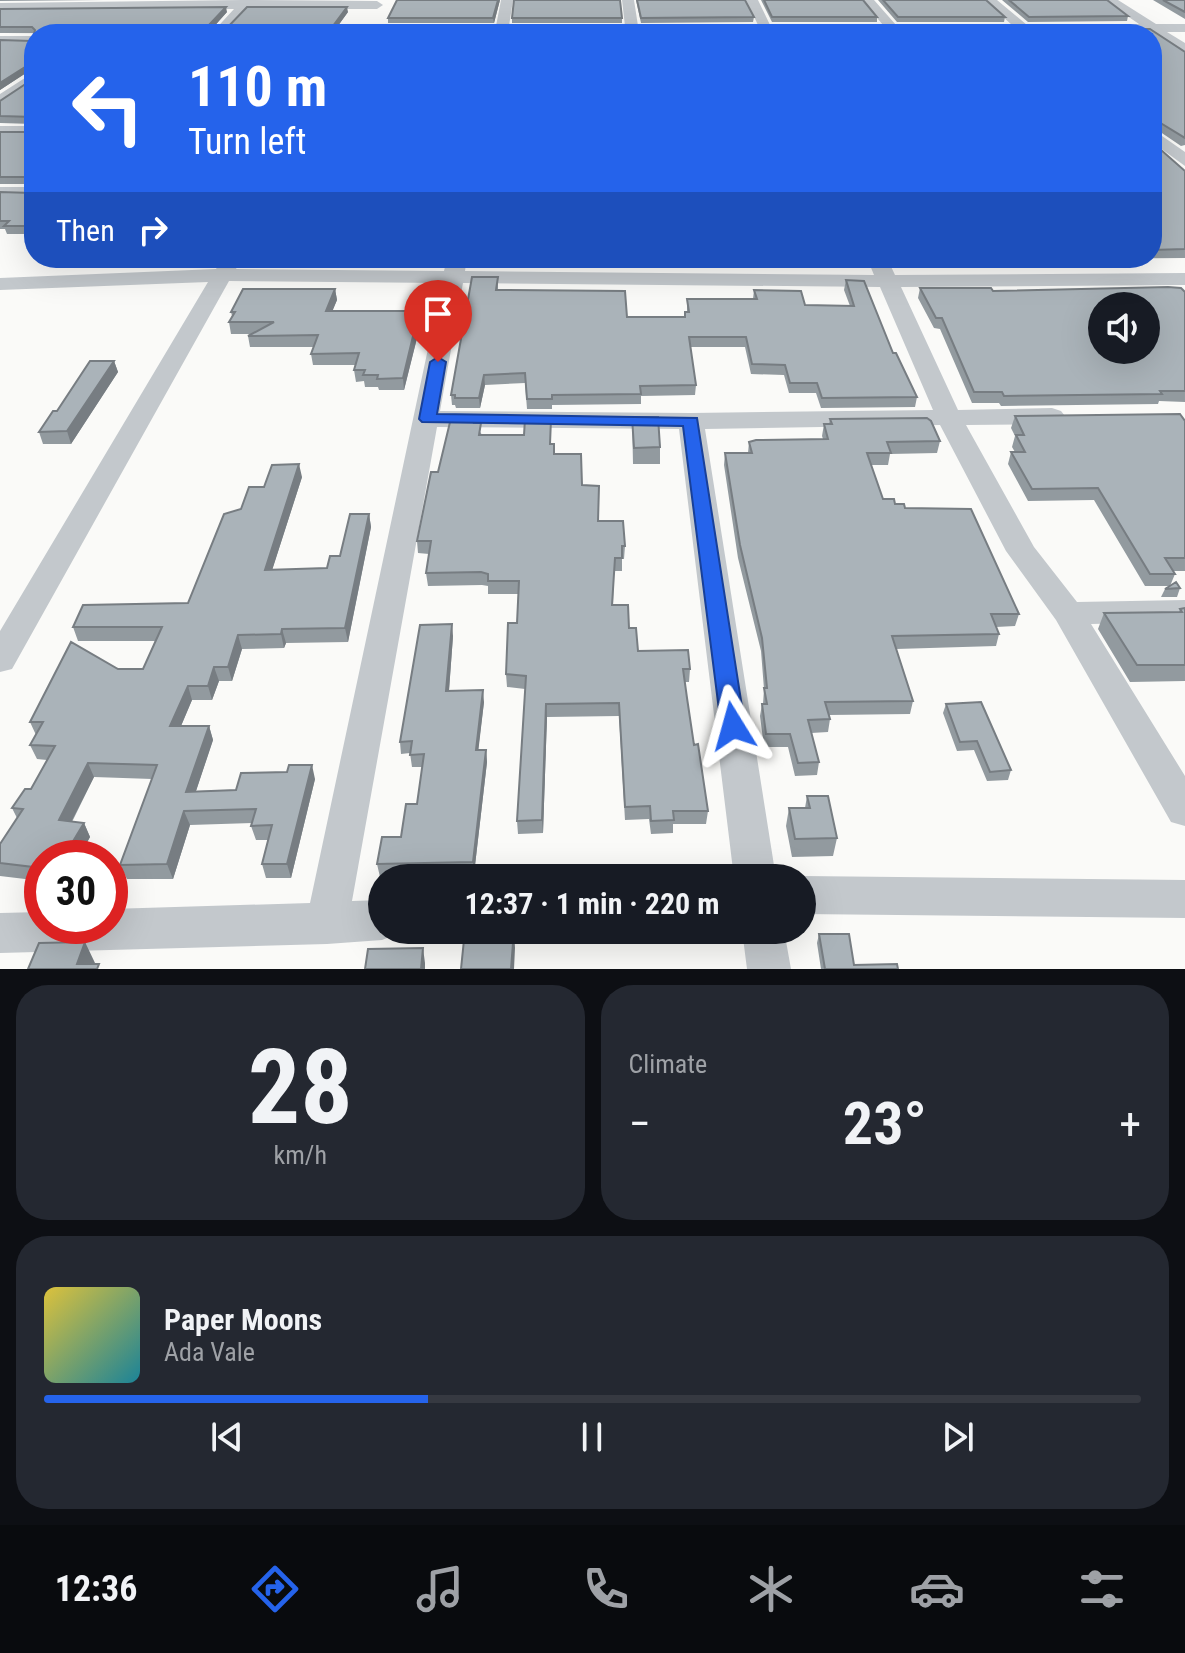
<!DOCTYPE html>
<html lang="en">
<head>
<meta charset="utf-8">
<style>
  :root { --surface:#171b24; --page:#242831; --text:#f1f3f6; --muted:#9ea1a6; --line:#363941; --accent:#2563eb }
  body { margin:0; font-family:"Roboto Condensed",sans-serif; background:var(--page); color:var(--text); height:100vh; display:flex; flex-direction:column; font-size:30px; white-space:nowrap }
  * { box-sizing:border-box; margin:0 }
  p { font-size:26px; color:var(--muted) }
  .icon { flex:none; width:44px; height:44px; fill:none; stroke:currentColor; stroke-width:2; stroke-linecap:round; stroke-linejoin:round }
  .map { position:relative; height:969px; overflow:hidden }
  .details { display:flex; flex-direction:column; gap:16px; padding:16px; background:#0d0f14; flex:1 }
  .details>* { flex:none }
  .hud { position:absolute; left:24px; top:24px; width:1138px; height:244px; border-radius:32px; box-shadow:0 8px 32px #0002; background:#2563eb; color:#fff; overflow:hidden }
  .controls { position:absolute; left:1088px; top:292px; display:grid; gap:16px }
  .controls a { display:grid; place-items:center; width:72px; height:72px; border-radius:50%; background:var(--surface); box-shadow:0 8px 32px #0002; font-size:40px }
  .speed { position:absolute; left:24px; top:840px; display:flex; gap:16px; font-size:40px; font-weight:700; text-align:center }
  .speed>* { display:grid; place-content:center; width:104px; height:104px; border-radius:50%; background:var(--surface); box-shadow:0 8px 32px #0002; line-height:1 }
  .speed .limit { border:12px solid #d22; background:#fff; color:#111 }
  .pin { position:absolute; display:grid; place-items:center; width:68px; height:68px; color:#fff; margin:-82px -34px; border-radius:50% 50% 50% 0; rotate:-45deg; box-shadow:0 0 8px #0007 }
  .pin .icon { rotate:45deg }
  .me { position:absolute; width:88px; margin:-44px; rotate:352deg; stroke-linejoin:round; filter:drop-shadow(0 0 6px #0008) }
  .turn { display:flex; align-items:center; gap:28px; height:168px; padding:0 32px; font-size:36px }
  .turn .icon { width:104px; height:104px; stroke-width:2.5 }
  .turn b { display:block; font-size:56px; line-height:68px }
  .then { display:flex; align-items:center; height:76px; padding:0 32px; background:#0003; gap:16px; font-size:30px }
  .big { font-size:60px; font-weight:700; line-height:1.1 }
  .details .tile { flex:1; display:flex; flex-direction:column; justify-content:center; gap:12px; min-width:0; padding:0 28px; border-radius:32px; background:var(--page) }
  .details .dial { align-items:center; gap:0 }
  .dial b { font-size:104px; line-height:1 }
  .song { display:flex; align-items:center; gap:24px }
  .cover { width:96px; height:96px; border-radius:12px; background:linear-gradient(135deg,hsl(50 70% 55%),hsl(190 70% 35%)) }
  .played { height:8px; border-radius:4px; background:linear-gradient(90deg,var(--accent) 35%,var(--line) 35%) }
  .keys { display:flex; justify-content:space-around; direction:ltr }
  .heat { display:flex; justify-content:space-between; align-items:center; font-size:44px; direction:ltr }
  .details .tiles { flex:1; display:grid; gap:16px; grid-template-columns:1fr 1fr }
  .tile:last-child { grid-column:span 2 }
  .trip { position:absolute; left:368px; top:864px; width:448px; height:80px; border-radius:40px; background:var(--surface); box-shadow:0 8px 32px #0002; font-weight:700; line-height:80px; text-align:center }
  .tabs { display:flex; height:128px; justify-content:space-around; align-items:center; background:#090b0e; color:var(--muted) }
  .tabs .icon { width:56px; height:56px }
  .tabs .active { color:var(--accent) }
  .tabs b { font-size:36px; color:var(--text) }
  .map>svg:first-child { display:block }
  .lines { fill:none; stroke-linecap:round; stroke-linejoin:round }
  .street { fill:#c3c8cc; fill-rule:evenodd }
  .wall { fill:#929a9f }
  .shaded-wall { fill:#777d82 }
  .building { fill:#aab3b9; stroke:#777d82; stroke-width:2; fill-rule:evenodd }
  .route { fill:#2563eb; stroke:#184099; stroke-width:2 }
</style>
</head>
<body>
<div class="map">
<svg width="1185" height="969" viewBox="0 0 1185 969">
  <rect width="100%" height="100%" fill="#fafaf8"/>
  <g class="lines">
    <path class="street" d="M242 0 377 1 383 5 377 9H247L224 34H211L234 9 0 11V3Z
      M501 0H513L509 26H625L622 0H634L638 26 758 25 746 0H758L770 25H883L862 0H874L896 25H1012L984 0H997L1027 25 1139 24 1104 0H1118L1156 24H1185V32H1167L1185 43V53L1150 32 363 34 357 30 363 26H496Z
      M0 36H34V44H0Z
      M28 76 34 78 33 83 0 106V94Z
      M0 126H34V136H0Z
      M1152 129 1185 152V166L1152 142Z
      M0 187H34V197H0Z
      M223 258H237L240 262 236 269 444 271 447 258H467L465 271 874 275 867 258H887L895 275 1185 273V285L901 287 958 410 1052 408 1061 411 1065 416 1061 421 1052 424 966 425 1034 547 1077 602 1185 600V622L1091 624 1185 776V826L1171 822 1056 620 1006 551 940 425 705 429 776 878H734L679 429 437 427 352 901 382 900V930H399L397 934 382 940 327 944 0 953V913L42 912V926H110V909L310 903 442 283 229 281 12 669 0 672V631L208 282 0 290V278L216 269ZM463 283 880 287 933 410 691 413 440 411Z
      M802 876 1185 880V918L802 914V878H797Z
      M742 930H784L791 969H747Z"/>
  </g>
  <path class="wall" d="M0 0H104L0 1Z
    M397 0H500L494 23H388V18Z
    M636 0H745L754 17 753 22 641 23Z
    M761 0H863L877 17V22H772Z
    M878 0H986L1005 17 1004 22H897Z
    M1002 0H1107L1128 16 1127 21 1028 22Z
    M1153 0H1185V19Z
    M0 9 227 12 210 31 225 30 348 12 332 34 0 33Z
    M512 18H622V23H512Z
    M1152 34 1185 52V145L1181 146 1153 127Z
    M34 35V124L0 123V101L33 79 34 76 26 73 0 90V40L32 41Z
    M34 130V234H7L5 229H0V192L32 193 34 184H0V132H32Z
    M1152 135 1155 139 1153 144 1185 171V258L1053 259 1052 258H1152Z
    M86 258H195L192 262 104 264H88Z
    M266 258H342L341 262 267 261Z
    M475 258H639V261L502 262 501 268H476Z
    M742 258H770V260H743Z
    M498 277V290L627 317H684L685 312H687V299H753L754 290 805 305 850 306 844 290 846 280 893 353 917 397 915 407 821 408 816 393H789L784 375 751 374 745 347H690L696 385 695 395 641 396V404L552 405V409H527L525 383 485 385 480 408H456L455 405H452L451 395Z
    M920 288 993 291 1185 292V402L1159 401 1158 404 1001 406 999 403H972L940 329 934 328 918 298Z
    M335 289 337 300 332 311H419L421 322 404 390H379L378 387H365L364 381 356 382 354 370 356 365H313L311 354 314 347H250L248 336 253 334H231L229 322 232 316 231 312Z
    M114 361 118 372 71 444H43L39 432 57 411Z
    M1015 416 1185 421V571H1173L1175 574 1170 586 1180 588 1177 597H1161L1165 589 1169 586H1145L1094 500 1028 501 1008 464 1011 452H1015L1012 447 1015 436 1011 428Z
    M632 417 660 447V464H633Z
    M475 419V423L482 435H524L551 419 550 444 554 454 582 485 598 521 625 546 624 559H622V571H614L613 605 629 628 638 651 690 669 689 682H685L694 745 708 811 706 824H673V833L651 834 649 819 625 820 619 716 547 717 543 833 518 834 517 821 525 689 507 687 506 674 517 623 518 594H488V586L482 585 428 586 426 573 429 554 418 553 417 541 438 472Z
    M830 419 940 441 937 453 890 454 888 465H871L883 499 905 508 1019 614 1015 626 996 627 999 634 996 646 896 649 913 701 910 714 829 715 830 719 828 732 811 733 819 762 817 775 795 776 788 747H764L760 716 762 704H763L764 689 761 651 738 558 724 465 725 453H748L749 442 823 439 822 436 824 424H829Z
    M302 477 272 570 327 568 340 556 369 514 371 527 348 642 286 643 284 648 242 649 232 681H219L212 700H192L181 726H209L213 740 196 791 236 790 315 779 291 878H266L262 864 268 840H256L251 826 252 823 190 825 173 879H127L120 865 152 779 94 777 72 822 84 823 90 837 79 857 42 858V881L0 876V844L17 818 12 808 31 789 47 760 37 759 30 745 36 735 30 722 118 669H143L155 641H78L73 627 188 603 241 509 264 487Z
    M1185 608V681L1130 682 1098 629 1104 613 1179 612 1180 609Z
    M453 636 449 691 484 702 478 750H486L487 762 474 874 380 877 377 864 401 837 417 804 422 767H412L410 753 401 754 400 742Z
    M946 704 1011 770 1008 780 987 781 974 750 957 751 943 713Z
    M807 796 837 838 833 856 792 857 786 826 789 808H805Z
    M819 934 854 965 898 969H821L817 943Z"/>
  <path class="shaded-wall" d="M498 0H500L494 23 493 18Z
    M226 7 227 12 209 32 208 26Z
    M347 7 348 12 332 34H327Z
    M25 67 26 73 0 90V83Z
    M335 289 337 300 328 322 326 311Z
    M419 311 421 322 404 390 403 378Z
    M114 361 118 372 71 444 67 431Z
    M484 375 485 385 480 408 479 398Z
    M299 464 302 477 268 583 265 570Z
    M369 514 371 527 348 642 345 628Z
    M452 624 453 636 448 703 446 691Z
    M282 629 286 643 284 648 281 634Z
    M238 635 242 649 232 681 228 667Z
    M214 667 219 681 212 700 208 686Z
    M188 686 192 700 175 740 170 726Z
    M483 690 484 702 477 762 476 750Z
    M546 704 547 717 543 833 542 820Z
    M209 726 213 740 191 806 186 792Z
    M486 750 487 762 474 874 473 862Z
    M88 763 94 777 65 834 59 820Z
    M312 765 315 779 291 878 287 864Z
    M184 811 190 825 173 879 167 864Z
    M84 823 90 837 79 857 72 843Z
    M67 842 73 856 72 858H57Z
    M514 930 515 948 514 969H511Z
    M85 942 95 963 93 969 77 964Z
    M423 948 425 963V969H421Z"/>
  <path class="building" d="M397 0H498L493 18H388Z
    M514 0H620L622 18H512Z
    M637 0H745L754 17 641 18Z
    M764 0H863L877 17H772Z
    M883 0H986L1005 17H898Z
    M1009 0H1107L1128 16 1029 17Z
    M1163 0H1185V12Z
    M226 7 208 26 210 31 225 30 247 7H347L327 34H34L35 30 32 27H0V9Z
    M1150 29 1185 52V138L1154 119 1152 130V34H503L504 30Z
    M388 31H491L490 34H386Z
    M34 35V70L25 67 0 83V40L32 41Z
    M34 74V117L0 116V101L33 79Z
    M34 130V179L32 177H0V132H32Z
    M1152 142 1185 171V249L1152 250Z
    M34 183V226H4L9 221H0V192L32 193Z
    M475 258H501V260L475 259Z
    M472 277H498L496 290 625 291 627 317H685V312H689L687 299H757L754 290 801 291 805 305 854 306 846 280 864 281 893 353H896L917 397 822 398 817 383H790L785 365 752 364 746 337H689L696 385 640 386 641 394 552 395V399H527L525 373 484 375 479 398H455V395H451Z
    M1168 287 1181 288 1185 292V391H1160L1162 394 1004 396 1002 392H974L942 318H936L920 288H991L993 291ZM1102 306H1146V350H1102Z
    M243 289H335L326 311H419L403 378 377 379 378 375H363L365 370H354L359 353 311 354 318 335 248 336 274 322H229L235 312H231Z
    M90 361H114L67 431 39 432 53 411H57Z
    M1180 414 1185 421V558H1165L1175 574H1150L1098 488 1032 489 1011 452H1025L1016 435H1024L1015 416Z
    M632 417H658L660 447 634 448Z
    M451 418 475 419 474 423H481L479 435H524L525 419H551L550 444H554V454H581L582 485 599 486 598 521H623L625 546H622V558H615L612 605H628L629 628H636L638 651 688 650 690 669H683L687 698 694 745 698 744 708 811H673L674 820 651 821 650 806 625 807 619 703 546 704 542 820 517 821 526 676 506 674 508 623H517L519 581H488V574L481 572 426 573 431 541H417L431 472H438Z
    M927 418 931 421 940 441 887 442 891 453H867L883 499H894L895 504H904L905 508 971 509 1019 614H991L999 634 892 636 913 701 825 702 830 719 808 720 819 762 798 763 790 734H766L762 704H767L764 688H767L762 638 740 545 725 453H752L749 442 756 440 828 439 824 424H832L830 419Z
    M299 464 265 570 327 568 330 556H340L350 514H369L345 628 282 629 281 634 238 635 228 667H214L208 686H188L170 726H209L186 792 236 790 241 773 287 772 289 765H312L287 864H262L272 825 251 826 256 809 184 811 167 864 120 865 157 765 88 763 59 820 84 823 72 843 67 842 57 858H42V868L0 863V844L23 809 12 808 25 789H31L55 746 30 745 43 722H30L71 642 118 669H143L162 627H73L83 605 188 603 224 514 241 509 249 487H264L272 465Z
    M1176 582 1180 588 1165 589Z
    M1185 608V665H1137L1104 613 1182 612 1180 609Z
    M452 624 446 691 483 690 476 750H486L473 862 377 864 382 837H401L406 804H417L424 754 410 755 412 741 400 742 420 625Z
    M981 702 1011 770 990 772 977 741 960 742 946 704Z
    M807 796H828L837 838 795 839 789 808H810Z
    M465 930H514L511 969H461Z
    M819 934H849L854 965 897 964 898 969H825Z
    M85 942 77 964H99L97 969H28L39 943Z
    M423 948 421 969H365L368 949Z"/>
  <path class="route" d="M438 357 446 362 437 414 697 418 745 726 742 732 733 735 725 732 721 726 683 426 422 422 419 419 430 362Z"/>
</svg>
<div class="controls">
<a><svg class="icon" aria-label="sound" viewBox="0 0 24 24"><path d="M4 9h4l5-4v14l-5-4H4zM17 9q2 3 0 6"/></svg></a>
</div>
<div class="speed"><div class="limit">30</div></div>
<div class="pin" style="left:438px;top:362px;background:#d93025"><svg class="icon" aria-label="arrive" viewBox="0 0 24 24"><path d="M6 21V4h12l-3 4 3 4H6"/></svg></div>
<svg class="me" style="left:733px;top:726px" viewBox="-20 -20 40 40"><path d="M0-17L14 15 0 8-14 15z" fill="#2563eb" stroke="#fff" stroke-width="4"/></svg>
<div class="trip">12:37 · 1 min · 220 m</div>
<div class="hud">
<div class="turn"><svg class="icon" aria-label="left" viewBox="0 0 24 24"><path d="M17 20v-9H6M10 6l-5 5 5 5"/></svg><div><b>110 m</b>Turn left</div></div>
<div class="then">Then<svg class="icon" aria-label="right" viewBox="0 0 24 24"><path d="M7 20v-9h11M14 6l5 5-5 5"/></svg></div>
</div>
</div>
<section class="details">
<div class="tiles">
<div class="tile dial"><b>28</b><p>km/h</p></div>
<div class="tile"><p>Climate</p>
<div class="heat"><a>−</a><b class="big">23°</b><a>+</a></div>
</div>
<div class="tile">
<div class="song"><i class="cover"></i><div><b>Paper Moons</b><p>Ada Vale</p></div></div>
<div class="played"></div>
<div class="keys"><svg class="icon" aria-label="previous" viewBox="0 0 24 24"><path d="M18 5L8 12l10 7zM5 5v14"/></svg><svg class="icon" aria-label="pause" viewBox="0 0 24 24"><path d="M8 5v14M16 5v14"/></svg><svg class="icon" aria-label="next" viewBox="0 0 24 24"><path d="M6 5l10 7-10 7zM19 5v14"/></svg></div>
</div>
</div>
</section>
<nav class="tabs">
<b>12:36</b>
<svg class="icon active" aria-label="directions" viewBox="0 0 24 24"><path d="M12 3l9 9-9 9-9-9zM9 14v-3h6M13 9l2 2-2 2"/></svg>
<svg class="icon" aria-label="music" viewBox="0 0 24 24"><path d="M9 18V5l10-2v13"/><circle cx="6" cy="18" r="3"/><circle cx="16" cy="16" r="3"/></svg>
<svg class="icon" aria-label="phone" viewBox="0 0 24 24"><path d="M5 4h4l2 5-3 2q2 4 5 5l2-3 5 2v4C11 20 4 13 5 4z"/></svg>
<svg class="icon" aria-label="climate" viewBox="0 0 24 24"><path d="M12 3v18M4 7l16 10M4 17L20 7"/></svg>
<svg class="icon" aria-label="car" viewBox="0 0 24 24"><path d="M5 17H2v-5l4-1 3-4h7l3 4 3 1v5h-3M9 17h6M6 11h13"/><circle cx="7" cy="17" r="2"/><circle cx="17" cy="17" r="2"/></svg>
<svg class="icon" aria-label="filters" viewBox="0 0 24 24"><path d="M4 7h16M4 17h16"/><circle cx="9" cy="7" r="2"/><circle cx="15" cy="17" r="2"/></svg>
</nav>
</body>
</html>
